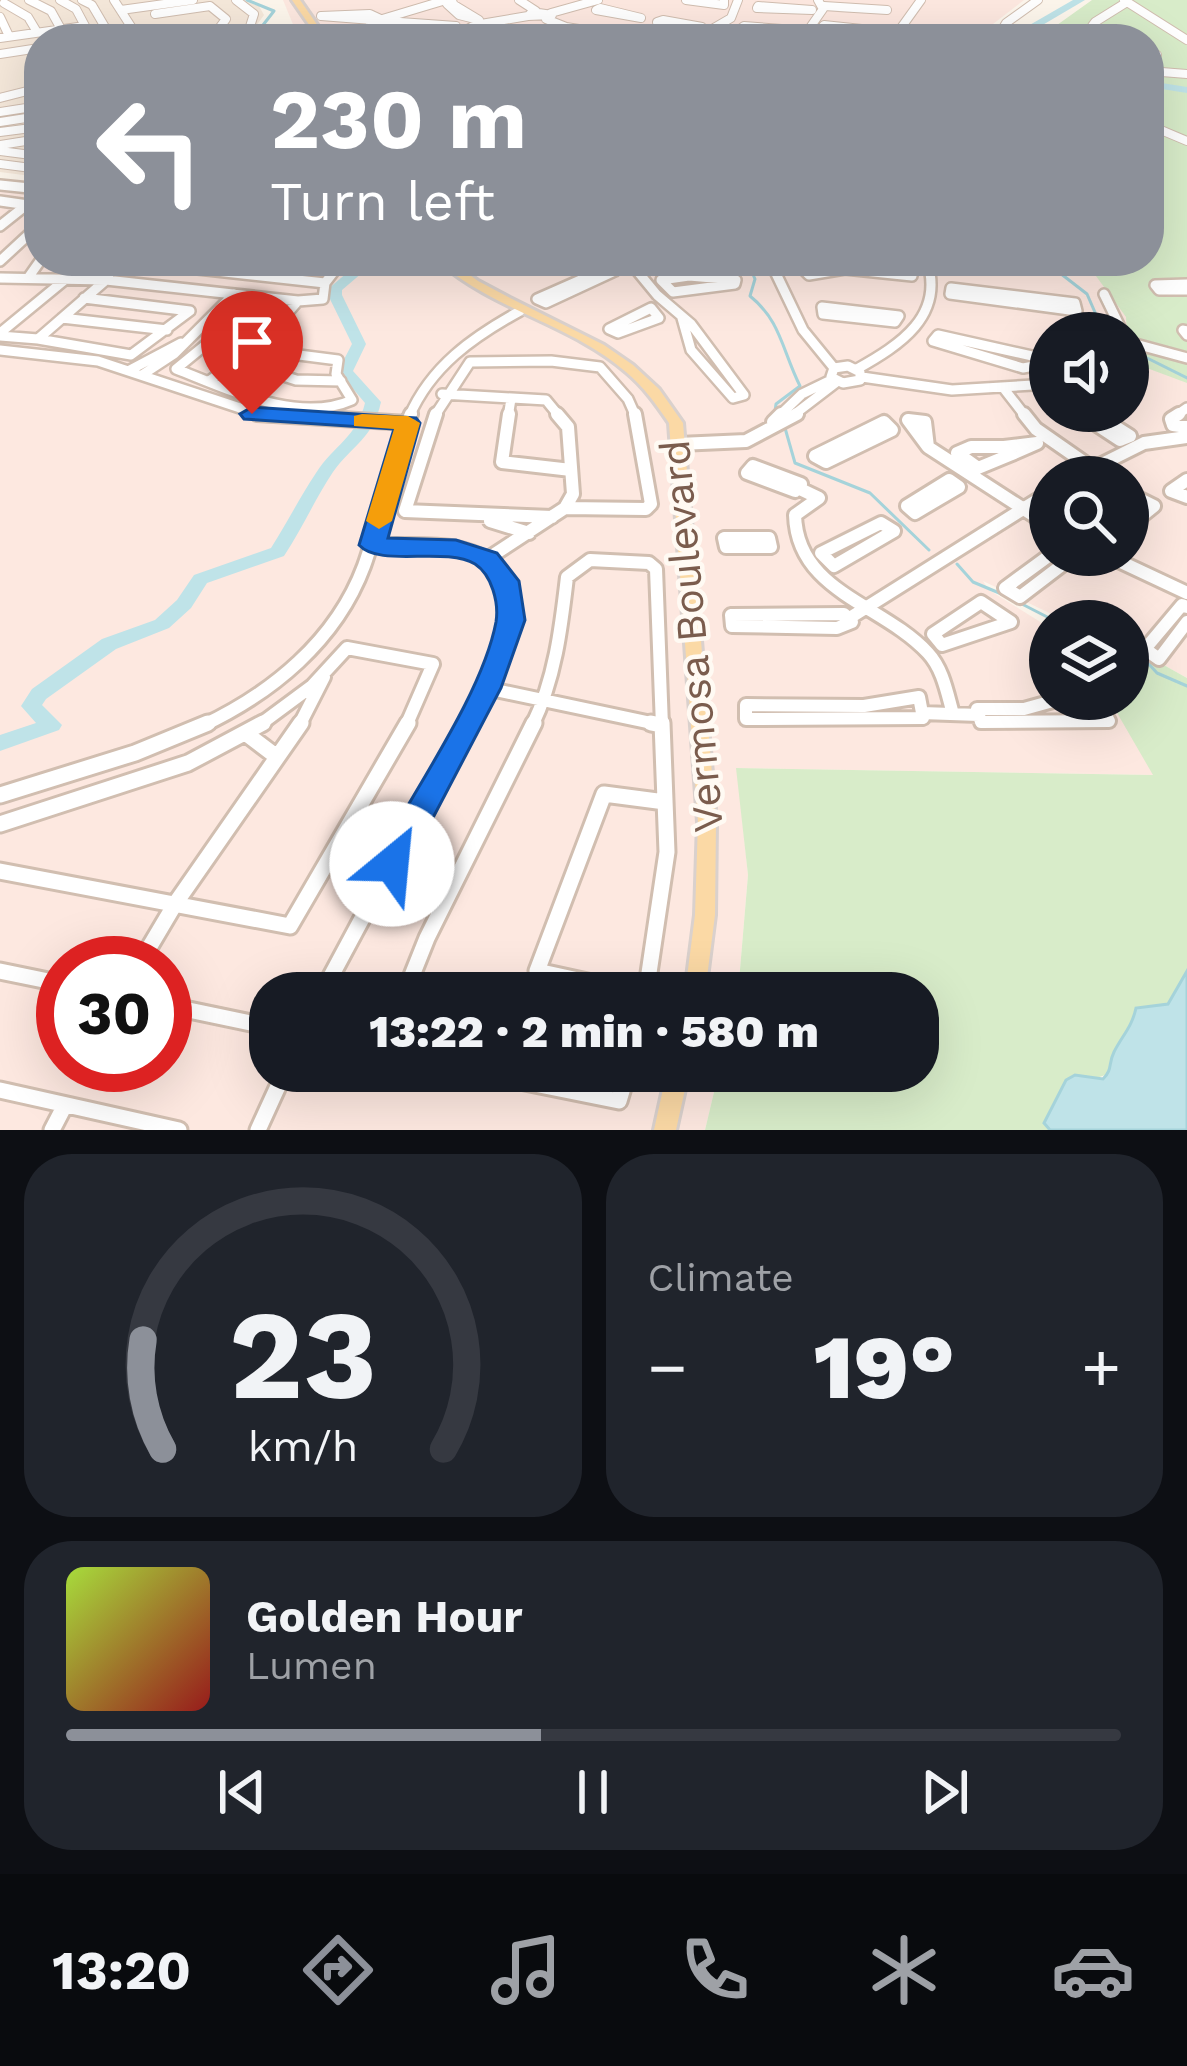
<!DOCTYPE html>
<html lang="en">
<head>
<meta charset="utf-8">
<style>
  :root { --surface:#171b24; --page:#20242c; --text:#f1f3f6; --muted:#9ea1a6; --line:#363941; --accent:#8c9099 }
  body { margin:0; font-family:"Work Sans",sans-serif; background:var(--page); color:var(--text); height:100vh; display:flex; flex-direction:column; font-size:45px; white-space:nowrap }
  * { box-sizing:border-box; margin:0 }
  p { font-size:39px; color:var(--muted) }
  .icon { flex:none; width:66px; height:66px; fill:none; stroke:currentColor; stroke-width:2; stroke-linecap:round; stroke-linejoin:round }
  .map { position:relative; height:1130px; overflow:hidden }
  .drawer { display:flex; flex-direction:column; gap:24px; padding:24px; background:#0d0f14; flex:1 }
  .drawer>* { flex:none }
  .top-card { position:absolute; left:24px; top:24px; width:1140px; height:252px; border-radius:48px; box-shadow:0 12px 48px #0002; background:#8c9099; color:#fff; overflow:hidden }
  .controls { position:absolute; left:1029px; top:312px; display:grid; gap:24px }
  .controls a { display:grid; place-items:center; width:120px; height:120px; border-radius:50%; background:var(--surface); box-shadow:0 12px 48px #0002; font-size:60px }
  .speed { position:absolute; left:36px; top:936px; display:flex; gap:24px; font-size:60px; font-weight:700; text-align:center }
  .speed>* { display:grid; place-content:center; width:156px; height:156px; border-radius:50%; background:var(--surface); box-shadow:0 12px 48px #0002; line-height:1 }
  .speed .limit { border:18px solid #d22; background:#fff; color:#111 }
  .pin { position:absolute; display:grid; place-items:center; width:102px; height:102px; color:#fff; margin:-123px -51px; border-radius:50% 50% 50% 0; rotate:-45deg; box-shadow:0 0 12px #0007 }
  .pin .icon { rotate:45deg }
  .me { position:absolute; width:132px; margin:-66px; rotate:28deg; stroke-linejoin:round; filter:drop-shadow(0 0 9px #0008) }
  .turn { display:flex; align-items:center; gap:42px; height:252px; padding:0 48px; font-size:54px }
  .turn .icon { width:156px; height:156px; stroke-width:2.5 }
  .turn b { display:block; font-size:84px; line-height:102px }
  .big { font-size:90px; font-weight:800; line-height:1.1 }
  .drawer .tile { flex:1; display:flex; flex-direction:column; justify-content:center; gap:18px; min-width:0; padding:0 42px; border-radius:48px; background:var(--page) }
  .drawer .dial { align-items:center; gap:0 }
  .dial svg { height:312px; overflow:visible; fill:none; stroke:var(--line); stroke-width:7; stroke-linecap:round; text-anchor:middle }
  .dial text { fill:var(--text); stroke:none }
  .song { display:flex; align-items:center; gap:36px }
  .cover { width:144px; height:144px; border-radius:18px; background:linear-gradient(135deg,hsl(80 70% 55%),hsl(0 70% 35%)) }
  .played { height:12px; border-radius:6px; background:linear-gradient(90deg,var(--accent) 45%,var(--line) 45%) }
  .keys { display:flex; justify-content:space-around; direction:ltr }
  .heat { display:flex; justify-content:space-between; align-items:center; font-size:66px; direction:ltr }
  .drawer .tiles { flex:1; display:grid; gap:24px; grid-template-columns:1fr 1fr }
  .tile:last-child { grid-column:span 2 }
  .trip { position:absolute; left:249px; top:972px; width:690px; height:120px; border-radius:48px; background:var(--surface); box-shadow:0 12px 48px #0002; font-weight:800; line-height:120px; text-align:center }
  .tab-bar { display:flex; height:192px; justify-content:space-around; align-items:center; background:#090b0e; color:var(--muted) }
  .tab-bar .icon { width:84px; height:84px }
  .tab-bar .current { color:var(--accent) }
  .tab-bar b { font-size:54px; color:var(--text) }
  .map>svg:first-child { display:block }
  .residential { fill:#f5e8da }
  .commercial { fill:#fde8e0; fill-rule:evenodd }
  .green { fill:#d8ecc9 }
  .water { fill:#bfe3e8; stroke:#a5d3da; stroke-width:3 }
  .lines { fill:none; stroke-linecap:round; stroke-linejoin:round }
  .stream { stroke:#a5d3da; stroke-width:3 }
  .river { fill:#bfe3e8; fill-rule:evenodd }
  .minor-far3-casing { stroke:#d1beb0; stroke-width:10 }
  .minor-far2-casing { stroke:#d1beb0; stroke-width:14 }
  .minor-far1-casing { stroke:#d1beb0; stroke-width:18 }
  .minor-casing { stroke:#d1beb0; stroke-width:21 }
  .major-casing { stroke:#dad1cd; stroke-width:6 }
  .minor-far3 { stroke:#fff; stroke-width:8 }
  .minor-far2 { stroke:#fff; stroke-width:9 }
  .minor-far1 { stroke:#fff; stroke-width:12 }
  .minor { stroke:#fff; stroke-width:15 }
  .major { fill:#fbd9a5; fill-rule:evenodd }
  .route { fill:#1a73e8; stroke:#114b97; stroke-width:3 }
  .slow { fill:#f59e0b }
  .labels { text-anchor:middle; stroke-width:9; stroke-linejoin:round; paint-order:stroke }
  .street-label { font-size:42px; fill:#7a5c4d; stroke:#fffaf3 }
</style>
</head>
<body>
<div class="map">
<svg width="1187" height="1130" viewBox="0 0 1187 1130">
  <rect width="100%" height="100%" fill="#fdf6ec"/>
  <path class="residential" d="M0 0H242L259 6 264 15 253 30 255 39H39V177L0 172Z"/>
  <path class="commercial" d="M283 0H1024L993 24 998 39H299Z
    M1187 150V678L1128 645V621H1066L983 581 989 590 1050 628V699H1109L1155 775 737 768 748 875 738 993H270V1071H719L705 1130H0V181L39 185V261H1149ZM1050 333H1128V411H1050ZM1050 477H1128V555H1050ZM63 963H165V1065H63Z"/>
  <path class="green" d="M1092 0H1187V139L1149 122V39H1063L1057 25Z
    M1149 127 1187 143V383L1128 361 1126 317 1085 261H1149Z
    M1128 645 1187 678V971L1168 1004 1136 1008C1131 1033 1113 1048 1110 1073L1092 1080 1075 1075 1045 1123 1050 1130H705L719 1071H918V993H738L748 875 736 768 1153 775 1109 699H1128Z"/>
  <path class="water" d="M1187 971V1130H1050L1044 1123 1066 1080 1075 1075 1103 1079C1113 1069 1108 1064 1114 1052 1122 1036 1132 1027 1136 1008L1168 1004Z"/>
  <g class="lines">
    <path class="stream" d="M247 0 274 11 256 34 259 39
      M747 261 755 279 750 296C781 321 782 350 800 386L776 404 775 411
      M1054 262 1056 270 1087 294 1104 333
      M1135 352 1187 378
      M785 428 795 463 870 493 929 550
      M957 564 973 582 1004 595
      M1018 602 1055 621
      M1128 648 1135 652
      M1147 662 1157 673 1187 686"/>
    <path class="river" d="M1073 0H1085L1029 33 1031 39H1021V30Z
      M1149 81 1187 87V93L1149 87Z
      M361 261H376L342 290V295L366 344 353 371 381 402C373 439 352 445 333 472 315 499 302 529 284 556L207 583 191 608 169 628 116 649 46 699 42 705 62 725 59 730 0 751V735L36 723 21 706 32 689 102 639 155 620 177 600 194 575 271 548C287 523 300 497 316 473 334 445 357 437 365 403L338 371 352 344 328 295V289Z"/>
    <defs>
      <path id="minor-far3" d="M29 0 51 11 61 29
        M60 0 76 9 92 39
        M82 0 92 5 112 39
        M114 0 139 39
        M236 0 254 14 246 39
        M519 0 536 11
        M686 0 724 5V0
        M1124 0 1187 40
        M4 3 28 17 37 32
        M758 6 812 10 757 8Z
        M824 6 887 10 838 7
        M600 8 641 18 596 10Z
        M121 10 193 0
        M532 12 552 15 528 16Z
        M551 13 598 0
        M155 14 210 6 226 19 217 31 171 38
        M370 14 385 21 321 16Z
        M0 17 9 36
        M546 19 566 27 642 39
        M663 20 702 27 657 22Z
        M385 21 456 26 386 21Z
        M824 25 871 30 821 29Z
        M744 26 795 30 740 29Z
        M1094 31 1128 34
        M0 38 85 26
        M350 39 379 20 446 0 479 20 459 15 447 4 453 3
        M449 39 475 25 528 16
        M495 39H519
        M695 39 731 18 738 0
        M802 39 823 9 818 0
        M893 39 921 0
        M1010 39 1003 28 1006 23 1038 0
        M1099 39 1092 26 1095 22 1127 2
        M0 54 39 48
        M1149 54 1157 55
        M1149 71 1187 74
        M0 98 39 88
        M0 112 39 106
        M0 122 39 116
        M1149 125 1187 141
        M0 132 39 127
        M0 145 32 140
        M0 151 39 156
        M0 164 39 169"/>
      <path id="minor-far2" d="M0 185 39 189
        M0 201 28 205
        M0 226 39 195
        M0 261 39 225
        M116 261 106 280 38 339 131 355 190 311
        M125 261 325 283
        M300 261 339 265
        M629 261 657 295 691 324 744 395 733 398 691 350 682 318
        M770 261 803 330 834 368
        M862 261 804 270 809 275 845 269 912 276 908 261
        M612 266 615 271 546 303 537 299Z
        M689 276 736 280 735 284 673 292 661 280Z
        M0 278 106 280 298 301
        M28 278 40 261
        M1187 284 1155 285 1159 290H1187
        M951 288 1075 303 1077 311 950 294Z
        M1104 294 1123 333
        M84 298 190 311
        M253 306 176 369C228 389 298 424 352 400L336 374 338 360 299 355 263 341
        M822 307 899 316 895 322 823 314Z
        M651 308 659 318 618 333 609 329Z
        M243 317 282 322
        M62 318 167 330
        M1187 331 1183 330 1187 335
        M0 333 67 278 78 261
        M0 336 38 339
        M1128 342 1187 358
        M0 350 98 361 264 416 281 417
        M1050 360 938 335 933 341 1023 368 1050 363
        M237 361 296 380 341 381
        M848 366 860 372V380L843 383 831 377 834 368Z
        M857 369C900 345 945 316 927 261
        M130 370 181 343
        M142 375 174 354 234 294
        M862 377 952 390 1050 384
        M209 381 263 341 298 301 323 299 325 283 342 261
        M1005 390 1026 417
        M442 394 546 400 560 417
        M409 417C431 366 473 337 520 311
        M434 417 470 362 551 361 600 367 628 399 636 417
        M508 417 511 399
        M778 417 802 394 833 379
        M791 417 838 381
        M1086 417H1100
        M1174 417 1187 408"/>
      <path id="minor-far1" d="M257 414 408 423
        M436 414 405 511 552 517
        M509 414 502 462 571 470
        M1024 414 1036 429 1092 468
        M1179 414 1171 419 1173 425 1187 427
        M1097 415 1130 436 1120 440 1085 417Z
        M908 420 925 422 928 447Z
        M773 422 781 414
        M884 422 892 430 826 462 815 456Z
        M679 444 746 441 797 414
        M928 447 1050 526
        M971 447H1004L1012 454 978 468 957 453Z
        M1004 447 1037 443 1012 454
        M753 466 801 484 795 491 747 473Z
        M1076 477 1144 443 1187 437
        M949 480 959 487 915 513 907 506Z
        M1187 480 1171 491 1187 497
        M798 488 819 498 795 515C797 592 883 604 928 653 943 669 947 693 953 714
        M565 508 646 509 651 504 635 414
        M1128 510 1140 499 1154 506
        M490 521 529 533
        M881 523 894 531 834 566 821 553Z
        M1128 527 1154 506
        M724 538H769L771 547H726Z
        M372 545C399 546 430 543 457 548 552 567 494 673 466 726
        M1050 555 1005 588 1020 597 1075 555
        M1106 555 1187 593
        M487 559 565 508 573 494 568 427 557 414
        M981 602 1011 622 942 645 933 634Z
        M1187 607 1182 605 1145 649 1159 659 1187 622
        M844 614 852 622 837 628 732 626 731 615Z
        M848 619 1050 492
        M486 688 661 725
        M919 697 923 718 746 719V705L864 706Z
        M1060 699 1024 709H977L981 722 1109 721 1097 699
        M922 713 979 715
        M202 726C272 693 336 641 364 566 382 516 389 463 411 414
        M258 726 312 686 347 648 433 664 406 726
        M299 726 324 677
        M532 726C555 679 561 629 567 577L590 560 649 563 656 569 662 726"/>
      <path id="minor" d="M651 723 661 725
        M248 735 277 757
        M0 795 135 753 208 723
        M0 824 188 763 263 723
        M0 871 290 926 408 723
        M140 963 175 904 301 723
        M0 971 63 984
        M322 993 467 723
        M405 993 427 938 534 723
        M638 993 537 971 604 794 665 802
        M646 993 667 852 662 723
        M165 1005 270 1027
        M470 1071 619 1101 628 1071
        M0 1090 179 1130
        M52 1130 65 1105
        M258 1130 285 1071"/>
      <path id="major" d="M292 0H300L327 39H319Z
        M438 261H451L478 281 510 298 604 345 633 365 659 389 683 423 716 822 715 915 705 993H685L695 915 698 822 669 423C656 404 644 387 626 372 571 324 493 310 438 261Z
        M667 1071H689L676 1130H654Z"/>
    </defs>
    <use href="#minor-far3" class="minor-far3-casing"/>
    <use href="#minor-far2" class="minor-far2-casing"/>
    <use href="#minor-far1" class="minor-far1-casing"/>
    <use href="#minor" class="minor-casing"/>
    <use href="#major" class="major-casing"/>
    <use href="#minor-far3" class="minor-far3"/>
    <use href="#minor-far2" class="minor-far2"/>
    <use href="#minor-far1" class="minor-far1"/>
    <use href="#minor" class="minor"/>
    <use href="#major" class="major"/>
  </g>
  <path class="route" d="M252 407 416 418 420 423 388 538 456 540 497 553 519 581 525 620 501 688 404 873 392 877 380 873 375 864C410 795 482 696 496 622 499 603 492 575 475 564 444 546 380 568 359 545L394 429 244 419 240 414Z"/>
  <path class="slow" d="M362 414 408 416 420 423 392 521 379 529 366 521 394 429 354 426V416Z"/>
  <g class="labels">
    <g class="street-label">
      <text transform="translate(691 636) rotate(-95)" y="15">Vermosa Boulevard</text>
    </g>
  </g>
</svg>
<div class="controls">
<a><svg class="icon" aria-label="sound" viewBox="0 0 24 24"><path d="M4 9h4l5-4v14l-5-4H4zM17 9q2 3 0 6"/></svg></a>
<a><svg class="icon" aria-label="search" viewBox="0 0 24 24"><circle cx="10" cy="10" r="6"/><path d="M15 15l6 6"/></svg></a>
<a><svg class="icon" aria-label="layers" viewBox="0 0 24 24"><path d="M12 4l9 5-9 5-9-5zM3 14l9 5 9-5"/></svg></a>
</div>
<div class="speed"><div class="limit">30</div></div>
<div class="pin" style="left:252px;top:414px;background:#d93025"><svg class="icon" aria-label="arrive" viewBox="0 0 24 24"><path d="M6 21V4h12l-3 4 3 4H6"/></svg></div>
<svg class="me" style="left:392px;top:864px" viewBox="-20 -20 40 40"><circle r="19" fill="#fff"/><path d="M0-13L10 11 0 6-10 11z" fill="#1a73e8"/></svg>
<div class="trip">13:22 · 2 min · 580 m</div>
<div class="top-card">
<div class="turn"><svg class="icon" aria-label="left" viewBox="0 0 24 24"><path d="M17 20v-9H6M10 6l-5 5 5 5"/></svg><div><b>230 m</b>Turn left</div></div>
</div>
</div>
<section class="drawer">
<div class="tiles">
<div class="tile dial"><svg viewBox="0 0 100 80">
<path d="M14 69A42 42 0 1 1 86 69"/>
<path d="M14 69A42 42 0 0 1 9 41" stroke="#8c9099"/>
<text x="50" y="56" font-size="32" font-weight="700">23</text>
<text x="50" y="72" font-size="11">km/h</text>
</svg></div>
<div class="tile"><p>Climate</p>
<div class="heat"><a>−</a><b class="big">19°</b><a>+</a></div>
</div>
<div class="tile">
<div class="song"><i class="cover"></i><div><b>Golden Hour</b><p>Lumen</p></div></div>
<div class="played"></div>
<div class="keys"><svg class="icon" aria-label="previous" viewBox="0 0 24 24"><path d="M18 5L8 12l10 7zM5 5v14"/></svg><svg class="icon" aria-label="pause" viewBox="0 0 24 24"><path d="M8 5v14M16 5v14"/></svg><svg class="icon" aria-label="next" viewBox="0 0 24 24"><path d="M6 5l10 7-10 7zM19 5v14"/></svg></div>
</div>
</div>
</section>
<nav class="tab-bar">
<b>13:20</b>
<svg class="icon current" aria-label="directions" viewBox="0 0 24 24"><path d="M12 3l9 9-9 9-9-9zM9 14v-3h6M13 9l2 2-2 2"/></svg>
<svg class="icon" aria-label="music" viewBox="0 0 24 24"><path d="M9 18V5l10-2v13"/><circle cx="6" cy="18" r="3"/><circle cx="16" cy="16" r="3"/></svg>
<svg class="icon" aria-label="phone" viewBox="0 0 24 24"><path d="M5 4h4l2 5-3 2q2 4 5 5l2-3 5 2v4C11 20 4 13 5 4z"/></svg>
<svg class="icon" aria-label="climate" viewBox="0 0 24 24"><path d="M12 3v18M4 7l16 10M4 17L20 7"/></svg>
<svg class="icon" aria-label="car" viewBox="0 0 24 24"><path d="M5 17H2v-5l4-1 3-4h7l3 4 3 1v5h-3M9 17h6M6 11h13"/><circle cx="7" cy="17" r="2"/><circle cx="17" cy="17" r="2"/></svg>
</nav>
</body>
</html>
